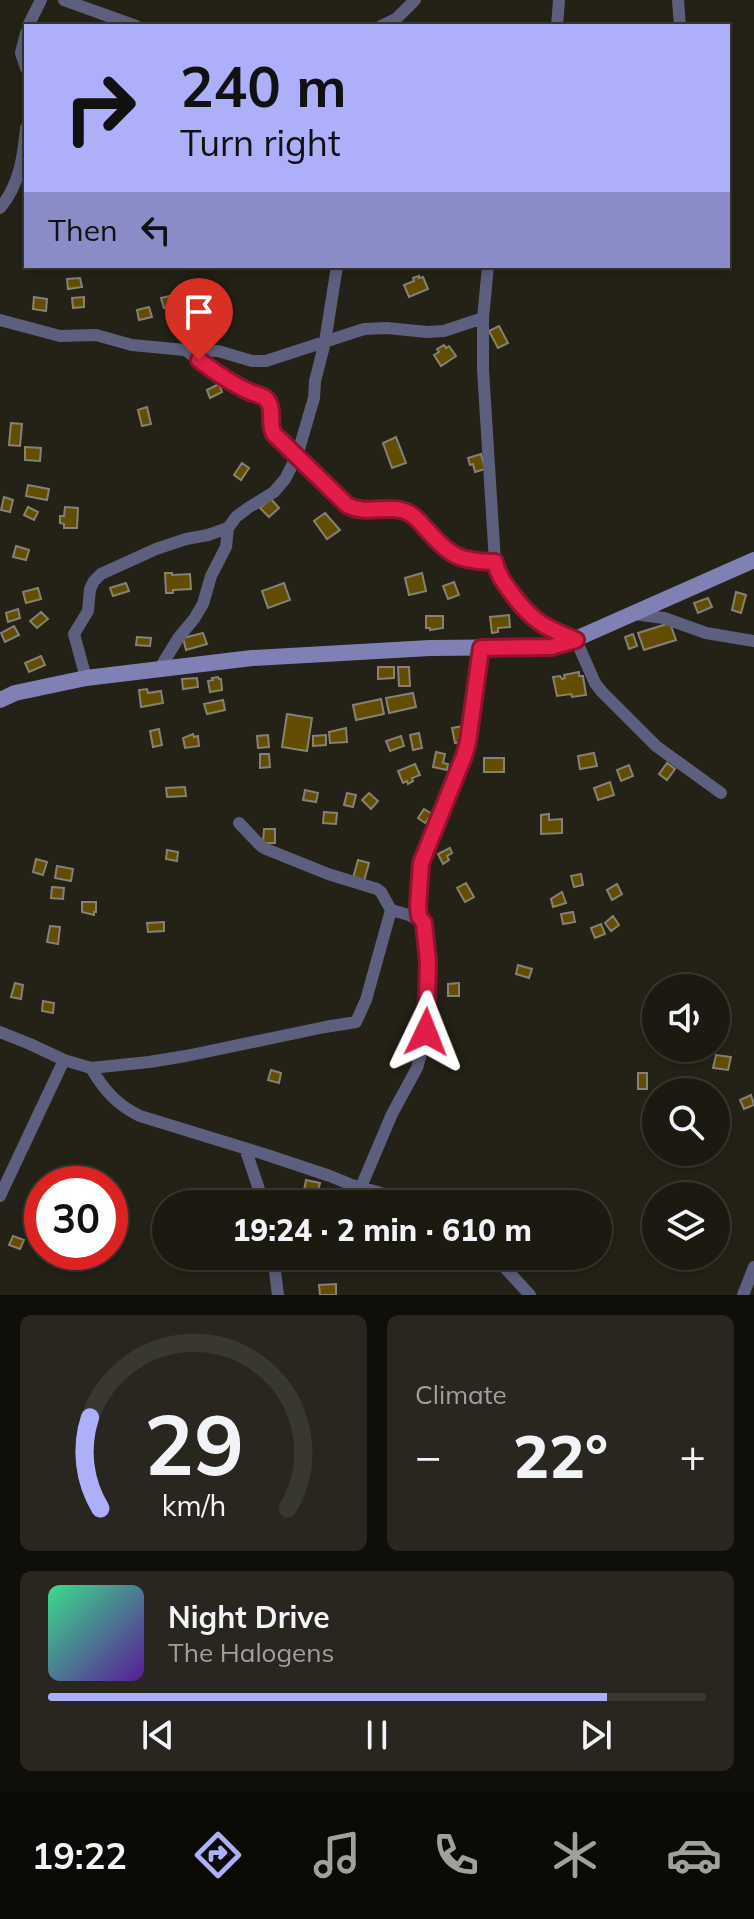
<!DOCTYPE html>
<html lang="en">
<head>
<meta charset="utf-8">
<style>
  :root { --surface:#1b1910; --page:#28261e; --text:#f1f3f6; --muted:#a0a09f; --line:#393830; --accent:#adaffb }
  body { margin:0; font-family:Mulish,sans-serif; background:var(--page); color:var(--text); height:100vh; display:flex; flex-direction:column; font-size:30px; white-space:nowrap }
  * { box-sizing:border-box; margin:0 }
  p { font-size:26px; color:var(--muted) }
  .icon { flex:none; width:44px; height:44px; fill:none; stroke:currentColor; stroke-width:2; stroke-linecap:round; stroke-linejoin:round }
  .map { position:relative; height:1295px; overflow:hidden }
  .panel { display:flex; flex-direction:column; gap:20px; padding:20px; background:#0f0e09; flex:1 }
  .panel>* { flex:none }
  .guide { position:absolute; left:24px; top:24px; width:706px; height:244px; border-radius:0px; box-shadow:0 4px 12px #0003,0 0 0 2px var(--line); background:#adaffb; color:#111; overflow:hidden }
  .controls { position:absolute; left:642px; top:974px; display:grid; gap:16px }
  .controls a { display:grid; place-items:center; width:88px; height:88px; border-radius:50%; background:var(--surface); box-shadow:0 4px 12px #0003,0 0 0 2px var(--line); font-size:40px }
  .speed { position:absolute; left:24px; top:1166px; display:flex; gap:16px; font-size:40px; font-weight:700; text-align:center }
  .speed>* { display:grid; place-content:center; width:104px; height:104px; border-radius:50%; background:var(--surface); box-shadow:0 4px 12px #0003,0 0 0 2px var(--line); line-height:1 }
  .speed .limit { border:12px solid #d22; background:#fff; color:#111 }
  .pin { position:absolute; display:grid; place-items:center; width:68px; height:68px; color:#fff; margin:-82px -34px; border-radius:50% 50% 50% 0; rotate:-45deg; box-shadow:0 0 8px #0007 }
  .pin .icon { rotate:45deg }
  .me { position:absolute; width:88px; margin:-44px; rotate:2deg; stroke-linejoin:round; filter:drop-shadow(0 0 6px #0008) }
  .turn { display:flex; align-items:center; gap:28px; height:168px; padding:0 24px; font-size:36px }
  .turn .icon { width:104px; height:104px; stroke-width:2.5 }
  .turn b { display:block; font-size:56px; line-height:68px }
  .then { display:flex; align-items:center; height:76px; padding:0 24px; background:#0003; gap:16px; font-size:30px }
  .big { font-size:60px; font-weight:800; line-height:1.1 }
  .panel .card { flex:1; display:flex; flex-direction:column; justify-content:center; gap:12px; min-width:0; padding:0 28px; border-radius:12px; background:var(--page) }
  .panel .dial { align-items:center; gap:0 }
  .dial svg { height:208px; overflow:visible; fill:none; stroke:var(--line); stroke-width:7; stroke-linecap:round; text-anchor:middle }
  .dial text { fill:var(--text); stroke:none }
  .song { display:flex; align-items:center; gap:24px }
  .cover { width:96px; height:96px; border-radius:12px; background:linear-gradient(135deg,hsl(150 70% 55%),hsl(270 70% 35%)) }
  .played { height:8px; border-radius:4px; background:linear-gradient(90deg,var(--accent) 85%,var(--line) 85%) }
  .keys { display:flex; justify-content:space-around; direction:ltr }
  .heat { display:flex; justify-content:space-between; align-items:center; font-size:44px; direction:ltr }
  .panel .tiles { flex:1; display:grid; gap:20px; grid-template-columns:1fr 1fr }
  .card:last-child { grid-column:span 2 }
  .trip { position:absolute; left:152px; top:1190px; width:460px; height:80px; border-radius:40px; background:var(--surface); box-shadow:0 4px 12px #0003,0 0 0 2px var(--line); font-weight:800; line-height:80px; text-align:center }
  .tabs { display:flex; height:128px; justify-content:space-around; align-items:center; background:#0b0a06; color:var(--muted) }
  .tabs .icon { width:56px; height:56px }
  .tabs .current { color:var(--accent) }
  .tabs b { font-size:36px; color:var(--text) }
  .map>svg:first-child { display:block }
  .building { fill:#624d00; stroke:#868174; stroke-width:2 }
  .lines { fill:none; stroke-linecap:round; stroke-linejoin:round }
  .street { stroke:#5d5f7e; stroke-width:12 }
  .secondary { stroke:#7f81b4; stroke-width:16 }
  .route-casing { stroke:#92132f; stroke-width:20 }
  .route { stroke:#e11d48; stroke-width:14 }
</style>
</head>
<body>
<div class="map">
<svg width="754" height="1295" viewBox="0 0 754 1295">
  <rect width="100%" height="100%" fill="#242116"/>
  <path class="building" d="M419 276V278L423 277 428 289 409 297 404 285 414 281 413 278Z
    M80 278 82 287 68 289 67 279Z
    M174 295 177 305 164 308 161 298Z
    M34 297 47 299 46 311 33 309Z
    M84 297V307L73 308 72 298Z
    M149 307 152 317 139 320 137 310Z
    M499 326 508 343 498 348 489 331Z
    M444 345 446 348 449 346 456 356 441 366 434 355 439 352 437 349Z
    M219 384 222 392 210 398 207 390Z
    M147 407 151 424 142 426 138 410Z
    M11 423 22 424 20 446 9 445Z
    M396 437 406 463 392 468 383 443Z
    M25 447 41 448 40 461 25 460Z
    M481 454 485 469 475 472 473 464 470 465 468 458Z
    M242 463 249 468 241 480 234 475Z
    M28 485 49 489 47 500 26 496Z
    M4 497 13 500 10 512 1 510Z
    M271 499 279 508 269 517 260 508Z
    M28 507 38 512 34 520 24 515Z
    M65 507 78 508 77 528H64V524L60 523V516H64Z
    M325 513 340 530 327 539 314 521Z
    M16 546 29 550 26 560 13 557Z
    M165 573H172V575L190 574 191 589 173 590V593H166Z
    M422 573 426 591 409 595 405 578Z
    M454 582 459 595 448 599 443 586Z
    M126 583 129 591 113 596 110 588Z
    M284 583 290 600 268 608 262 591Z
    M38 588 41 599 26 603 23 592Z
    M736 592 746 595 741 613 732 610Z
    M708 598 712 607 698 613 694 603Z
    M18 609 20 618 8 622 6 613Z
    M41 612 48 619 37 628 30 621Z
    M509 615 510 627 498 628V632L492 633 490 617Z
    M426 616H443V628L430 630V628H426Z
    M670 623 676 640 644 650 638 633Z
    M14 626 19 635 5 642 1 633Z
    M203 633 207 644 186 650 183 638Z
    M633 634 637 646 629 649 625 637Z
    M137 637 151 638 150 646 136 645Z
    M41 656 45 665 29 672 25 663Z
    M378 667H394V678L378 679Z
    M398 667H409L410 686H399Z
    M579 672V676H583L586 695 572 697 571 694 557 696 553 677 560 676 562 679 565 678 564 675Z
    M218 677 219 679H221L222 690 210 692 208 681 213 680 212 678Z
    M197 678 198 687 183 689 182 679Z
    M147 689 148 693 161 691 163 703 141 707 139 690Z
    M413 693 416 707 389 713 386 698Z
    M381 699 384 714 356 720 353 705Z
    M223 700 225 710 207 714 204 704Z
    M287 714 312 718 307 751 282 747Z
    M463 726 466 741 455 743 452 728Z
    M346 728 347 742 330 743 329 732Z
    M159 729 162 745 153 747 150 731Z
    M419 733 422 748 413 750 410 735Z
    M193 734 194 737 198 736 199 746 185 748 183 738Z
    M268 735 269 747 258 748 257 736Z
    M326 735V745L313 746V736Z
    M401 736 404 746 390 751 386 741Z
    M436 752 445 754 443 763 448 764 447 770 433 767Z
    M594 753 597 766 580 769 578 756Z
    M260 754H269L270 767 260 768Z
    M484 758H504V772H484Z
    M667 763 675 769 667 780 659 774Z
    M415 764 420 775 412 778 413 781 408 784 407 781 403 783 398 771Z
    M629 765 633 776 621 781 617 770Z
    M610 782 614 795 598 800 594 788Z
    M185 787 186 796 167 797 166 788Z
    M305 790 318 793 316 802 303 800Z
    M347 793 356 795 353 807 344 805Z
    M369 793 378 801 371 809 362 800Z
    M424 809 432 814 425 823 418 818Z
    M324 812 337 813 336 824 323 823Z
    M549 814V820L562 819V833L541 834V815Z
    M264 829H275V843H263Z
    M450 848 452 853 447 856 449 860 443 864 438 854Z
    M167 850 178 852 177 861 166 859Z
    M36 859 47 862 43 875 33 872Z
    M358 860 369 863 364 881 353 878Z
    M57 866 73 869 71 881 55 878Z
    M581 874 583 885 574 887 571 876Z
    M466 883 474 897 465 902 457 888Z
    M617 884 622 894 612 900 607 890Z
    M52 887 64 888 63 899 51 898Z
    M562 892 566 903 553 907 551 899Z
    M82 902H96V912H94V915L82 912Z
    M573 912 575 922 563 924 561 914Z
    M613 916 619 925 611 931 605 923Z
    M164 922V931L148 932 147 923Z
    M601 924 605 934 595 938 591 928Z
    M50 926 60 927 58 944 47 942Z
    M518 965 532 969 529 978 516 974Z
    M15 983 23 985 21 999 11 997Z
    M459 983V996H448V984Z
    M43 1001 54 1003 53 1013 42 1011Z
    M716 1055 731 1057 728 1070 713 1068Z
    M271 1070 281 1073 279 1083 268 1080Z
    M638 1073H647V1089H638Z
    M751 1095 754 1105 744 1109 740 1100Z
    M306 1180 320 1183 316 1198 303 1195Z
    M321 1190 328 1193 324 1204H316Z
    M13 1236 24 1240 20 1249 9 1245Z
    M336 1284V1295H320L319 1285Z"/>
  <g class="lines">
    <path class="street" d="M64 0 136 26
      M678 0 680 26
      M28 26 41 0
      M381 26 396 19 415 0
      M557 26 559 0
      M26 33 21 53 26 68
      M0 208C20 184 23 157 26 128
      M488 266 483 318V369L495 562C498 576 505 584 513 595 533 622 546 627 576 640L595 683 602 692 656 746 721 793
      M0 320 60 336 96 335 132 345 185 350 218 351 252 361H266L364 329 387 328 427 332 444 331 483 318
      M185 350 228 381 250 393 265 397 269 403 271 416V430L274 434 347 505C364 515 384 506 403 511 424 516 436 547 457 557 468 562 482 561 495 562
      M634 614 664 618 706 633 754 641
      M160 668 179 637 194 619 203 604 211 576 226 547 228 528 236 517 248 508 274 492 285 479 297 456 314 398 315 381 325 342 337 266
      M86 678 74 634 88 611 90 589 94 581 101 574 156 549 186 539 208 535 228 528
      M239 823 261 846 266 849 328 874 377 889 381 892 391 910 409 915 424 923
      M0 1032 30 1044 64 1060 91 1068 149 1062 186 1056 325 1027 356 1022 366 1000 391 910
      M91 1068C104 1090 117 1105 140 1116L267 1155 330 1176 352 1185 421 1204
      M245 1148 264 1204
      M361 1187 392 1114 417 1068 421 1054 427 1022 428 962 424 923 418 911 421 863 464 756 468 742 481 648
      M0 1196 64 1060
      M273 1256 278 1295
      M494 1256 530 1295
      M743 1295 754 1267"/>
    <path class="secondary" d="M0 700 15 693 86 678 252 658 430 648 551 647 562 645 754 560"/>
  </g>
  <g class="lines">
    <defs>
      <path id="route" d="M199 360C215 372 230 383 248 391 255 395 265 394 269 403 274 414 268 424 274 434L347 505C366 516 390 503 409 513 417 517 422 525 428 531 451 557 460 561 495 562 498 576 505 584 513 595 533 622 546 628 576 640L551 647 481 648 468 742 464 756 421 863 418 906 419 916 424 923 428 962 426 1032"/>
    </defs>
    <use href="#route" class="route-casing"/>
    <use href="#route" class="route"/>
  </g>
</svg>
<div class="controls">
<a><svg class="icon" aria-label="sound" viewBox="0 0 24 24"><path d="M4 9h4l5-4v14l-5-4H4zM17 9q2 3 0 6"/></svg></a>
<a><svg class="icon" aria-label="search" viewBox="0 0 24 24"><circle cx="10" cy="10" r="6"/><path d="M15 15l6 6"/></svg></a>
<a><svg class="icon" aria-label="layers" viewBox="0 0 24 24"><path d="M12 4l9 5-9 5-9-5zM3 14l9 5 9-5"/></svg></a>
</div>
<div class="speed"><div class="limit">30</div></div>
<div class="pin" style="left:199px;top:360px;background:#d93025"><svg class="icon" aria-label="arrive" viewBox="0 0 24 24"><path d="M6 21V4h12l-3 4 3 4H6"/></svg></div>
<svg class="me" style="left:426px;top:1032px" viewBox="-20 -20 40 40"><path d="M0-17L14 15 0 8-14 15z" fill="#e11d48" stroke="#fff" stroke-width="4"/></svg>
<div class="trip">19:24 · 2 min · 610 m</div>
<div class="guide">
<div class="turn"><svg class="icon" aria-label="right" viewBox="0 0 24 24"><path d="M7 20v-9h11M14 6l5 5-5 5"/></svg><div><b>240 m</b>Turn right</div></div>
<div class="then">Then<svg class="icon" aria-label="left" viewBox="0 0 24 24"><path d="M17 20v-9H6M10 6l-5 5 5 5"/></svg></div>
</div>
</div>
<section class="panel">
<div class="tiles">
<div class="card dial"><svg viewBox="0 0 100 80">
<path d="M14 69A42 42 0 1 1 86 69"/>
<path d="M14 69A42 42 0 0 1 10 34" stroke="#adaffb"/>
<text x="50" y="56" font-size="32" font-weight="700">29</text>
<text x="50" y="72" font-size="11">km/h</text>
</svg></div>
<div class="card"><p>Climate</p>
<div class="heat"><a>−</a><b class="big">22°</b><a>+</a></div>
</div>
<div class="card">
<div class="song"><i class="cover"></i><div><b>Night Drive</b><p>The Halogens</p></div></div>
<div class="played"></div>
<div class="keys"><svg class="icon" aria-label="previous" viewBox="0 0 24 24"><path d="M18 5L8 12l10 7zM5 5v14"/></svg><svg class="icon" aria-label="pause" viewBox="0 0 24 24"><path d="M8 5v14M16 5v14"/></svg><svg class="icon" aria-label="next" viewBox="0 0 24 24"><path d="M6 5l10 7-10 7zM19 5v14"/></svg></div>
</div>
</div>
</section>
<nav class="tabs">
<b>19:22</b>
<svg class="icon current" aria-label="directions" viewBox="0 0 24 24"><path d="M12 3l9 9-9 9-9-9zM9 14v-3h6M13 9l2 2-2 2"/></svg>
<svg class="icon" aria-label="music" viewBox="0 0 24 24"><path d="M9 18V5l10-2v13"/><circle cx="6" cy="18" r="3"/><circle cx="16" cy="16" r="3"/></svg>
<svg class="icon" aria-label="phone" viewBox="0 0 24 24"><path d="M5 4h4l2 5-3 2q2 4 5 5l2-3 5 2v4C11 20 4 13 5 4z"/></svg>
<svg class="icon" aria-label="climate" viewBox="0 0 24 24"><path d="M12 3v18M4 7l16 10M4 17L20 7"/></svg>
<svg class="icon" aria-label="car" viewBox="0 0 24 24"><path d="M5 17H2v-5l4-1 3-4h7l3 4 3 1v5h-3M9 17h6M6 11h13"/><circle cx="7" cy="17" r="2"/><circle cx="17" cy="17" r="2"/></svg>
</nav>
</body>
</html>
